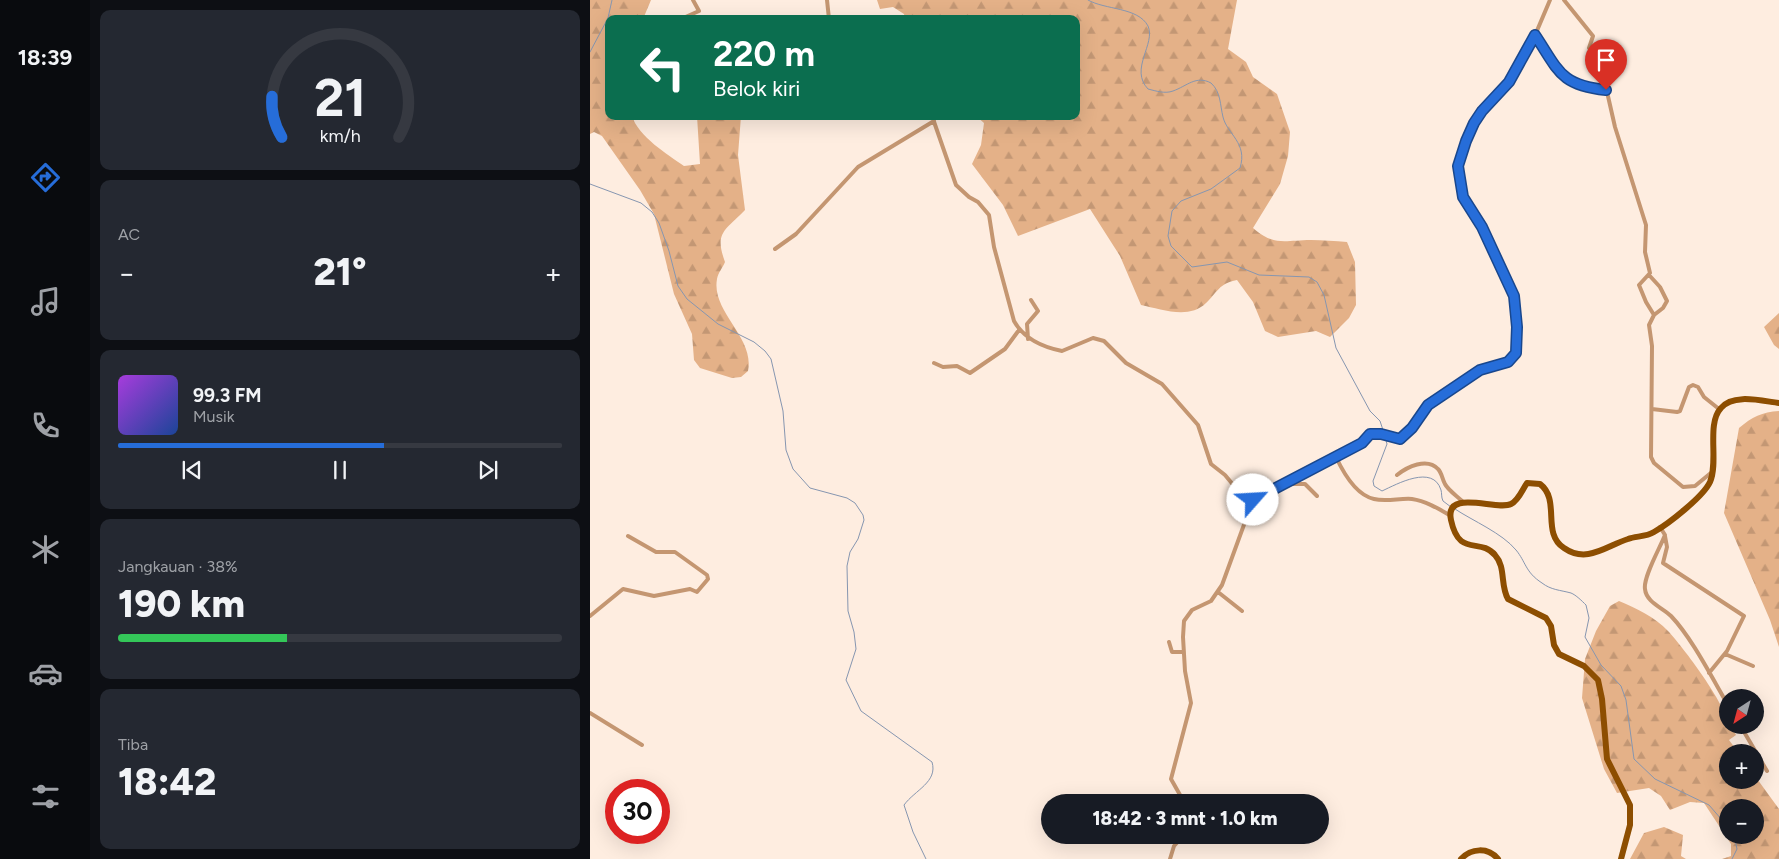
<!DOCTYPE html>
<html lang="id">
<head>
<meta charset="utf-8">
<style>
  :root { --surface:#171b24; --page:#242831; --text:#f1f3f6; --muted:#9ea1a6; --line:#363941; --accent:#266dd9 }
  body { margin:0; font-family:Figtree,sans-serif; background:var(--page); color:var(--text); height:100vh; display:flex; flex-direction:column; font-size:19px; white-space:nowrap }
  * { box-sizing:border-box; margin:0 }
  p { font-size:16px; color:var(--muted) }
  .icon { flex:none; width:28px; height:28px; fill:none; stroke:currentColor; stroke-width:2; stroke-linecap:round; stroke-linejoin:round }
  .map { position:relative; flex:1; overflow:hidden }
  .drawer { display:flex; flex-direction:column; gap:10px; padding:10px; background:#0d0f14; width:500px }
  .drawer>* { flex:none }
  .banner { position:absolute; left:15px; top:15px; width:475px; height:105px; border-radius:10px; box-shadow:0 5px 20px #0002; background:#0b6e4f; color:#fff; overflow:hidden }
  .needle { width:32px; rotate:216deg }
  .controls { position:absolute; left:1129px; top:689px; display:grid; gap:10px }
  .controls a { display:grid; place-items:center; width:45px; height:45px; border-radius:50%; background:var(--surface); box-shadow:0 5px 20px #0002; font-size:25px }
  .speed { position:absolute; left:15px; top:779px; display:flex; gap:10px; font-size:25px; font-weight:700; text-align:center }
  .speed>* { display:grid; place-content:center; width:65px; height:65px; border-radius:50%; background:var(--surface); box-shadow:0 5px 20px #0002; line-height:1 }
  .speed .limit { border:8px solid #d22; background:#fff; color:#111 }
  .pin { position:absolute; display:grid; place-items:center; width:42px; height:42px; color:#fff; margin:-51px -21px; border-radius:50% 50% 50% 0; rotate:-45deg; box-shadow:0 0 5px #0007 }
  .pin .icon { rotate:45deg }
  .me { position:absolute; width:55px; margin:-28px; rotate:64deg; stroke-linejoin:round; filter:drop-shadow(0 0 4px #0008) }
  .turn { display:flex; align-items:center; gap:18px; height:105px; padding:0 25px; font-size:22px }
  .turn .icon { width:65px; height:65px; stroke-width:2.5 }
  .turn b { display:block; font-size:35px; line-height:42px }
  .big { font-size:38px; font-weight:800; line-height:1.1 }
  .drawer .widget { flex:1; display:flex; flex-direction:column; justify-content:center; gap:8px; min-width:0; padding:0 18px; border-radius:10px; background:var(--page) }
  .drawer .dial { align-items:center; gap:0 }
  .dial svg { height:130px; overflow:visible; fill:none; stroke:var(--line); stroke-width:7; stroke-linecap:round; text-anchor:middle }
  .dial text { fill:var(--text); stroke:none }
  .song { display:flex; align-items:center; gap:15px }
  .cover { width:60px; height:60px; border-radius:8px; background:linear-gradient(135deg,hsl(280 70% 55%),hsl(220 70% 35%)) }
  .played { height:5px; border-radius:2px; background:linear-gradient(90deg,var(--accent) 60%,var(--line) 60%) }
  .keys { display:flex; justify-content:space-around; direction:ltr }
  .heat { display:flex; justify-content:space-between; align-items:center; font-size:28px; direction:ltr }
  .charge { height:8px; border-radius:4px; background:linear-gradient(90deg,#34c759 38%,var(--line) 0) }
  .trip { position:absolute; left:451px; top:794px; width:288px; height:50px; border-radius:25px; background:var(--surface); box-shadow:0 5px 20px #0002; font-weight:800; line-height:50px; text-align:center }
  main { display:flex; flex:1; min-height:0 }
  .menu { display:flex; flex-direction:column; width:90px; justify-content:space-around; align-items:center; background:#090b0e; color:var(--muted) }
  .menu .icon { width:35px; height:35px }
  .menu .current { color:var(--accent) }
  .menu b { font-size:22px; color:var(--text) }
  .map>svg:first-child { display:block }
  .forest { fill:url(#forest-firs); fill-rule:evenodd }
  .lines { fill:none; stroke-linecap:round; stroke-linejoin:round }
  .stream { stroke:#8696b0; stroke-width:1 }
  .street { stroke:#c49671; stroke-width:4 }
  .primary { stroke:#8d4e01; stroke-width:6 }
  .route-casing { stroke:#19478d; stroke-width:12 }
  .route { stroke:#266dd9; stroke-width:9 }
</style>
</head>
<body>
<main>
<nav class="menu">
<b>18:39</b>
<svg class="icon current" aria-label="directions" viewBox="0 0 24 24"><path d="M12 3l9 9-9 9-9-9zM9 14v-3h6M13 9l2 2-2 2"/></svg>
<svg class="icon" aria-label="music" viewBox="0 0 24 24"><path d="M9 18V5l10-2v13"/><circle cx="6" cy="18" r="3"/><circle cx="16" cy="16" r="3"/></svg>
<svg class="icon" aria-label="phone" viewBox="0 0 24 24"><path d="M5 4h4l2 5-3 2q2 4 5 5l2-3 5 2v4C11 20 4 13 5 4z"/></svg>
<svg class="icon" aria-label="climate" viewBox="0 0 24 24"><path d="M12 3v18M4 7l16 10M4 17L20 7"/></svg>
<svg class="icon" aria-label="car" viewBox="0 0 24 24"><path d="M5 17H2v-5l4-1 3-4h7l3 4 3 1v5h-3M9 17h6M6 11h13"/><circle cx="7" cy="17" r="2"/><circle cx="17" cy="17" r="2"/></svg>
<svg class="icon" aria-label="filters" viewBox="0 0 24 24"><path d="M4 7h16M4 17h16"/><circle cx="9" cy="7" r="2"/><circle cx="15" cy="17" r="2"/></svg>
</nav>
<section class="drawer">
<div class="widget dial"><svg viewBox="0 0 100 80">
<path d="M14 69A42 42 0 1 1 86 69"/>
<path d="M14 69A42 42 0 0 1 8 44" stroke="#266dd9"/>
<text x="50" y="56" font-size="32" font-weight="700">21</text>
<text x="50" y="72" font-size="11">km/h</text>
</svg></div>
<div class="widget"><p>AC</p>
<div class="heat"><a>−</a><b class="big">21°</b><a>+</a></div>
</div>
<div class="widget">
<div class="song"><i class="cover"></i><div><b>99.3 FM</b><p>Musik</p></div></div>
<div class="played"></div>
<div class="keys"><svg class="icon" aria-label="previous" viewBox="0 0 24 24"><path d="M18 5L8 12l10 7zM5 5v14"/></svg><svg class="icon" aria-label="pause" viewBox="0 0 24 24"><path d="M8 5v14M16 5v14"/></svg><svg class="icon" aria-label="next" viewBox="0 0 24 24"><path d="M6 5l10 7-10 7zM19 5v14"/></svg></div>
</div>
<div class="widget"><p>Jangkauan · 38%</p><b class="big">190 km</b><div class="charge"></div></div>
<div class="widget"><p>Tiba</p><b class="big">18:42</b></div>
</section>
<div class="map">
<svg width="1189" height="859" viewBox="0 0 1189 859">
  <defs>
    <pattern id="forest-firs" width="22" height="20" patternUnits="userSpaceOnUse" patternTransform="scale(1.25)"><rect width="22" height="20" fill="#e4b188"/><path d="M5 1l3.5 6h-7zM16 11l3.5 6h-7z" fill="#c39774"/></pattern>
  </defs>
  <rect width="100%" height="100%" fill="#feede0"/>
  <path class="forest" d="M0 0H61L53 19H19V116H42C48 136 78 155 94 166L110 164 107 116H151L148 155 155 210C135 231 124 232 135 262 133 267 128 273 127 279 121 312 165 337 158 371L151 377 142 378 110 368 104 360 102 334 84 294 64 214 50 190 12 136 4 132 0 134Z
    M287 0H647L638 49 656 62 663 77 687 94 700 132 698 156 690 184 663 228C685 247 695 240 721 240 733 240 745 241 757 242L765 262 766 305 759 318 740 337 726 331 688 337 675 331 663 302 647 280C629 283 627 293 616 303 599 320 571 309 551 305L530 256 500 209 428 236 413 205 382 164 391 145 394 123 386 116H486V19H315L314 14 303 7 290 9Z
    M1189 313V349L1184 345 1174 327Z
    M1189 411V647L1180 620 1134 513 1149 428C1162 417 1172 412 1189 411Z
    M1029 601C1046 608 1065 617 1078 631 1093 647 1137 705 1138 725H1141L1146 735 1139 740 1148 752H1138V780H1165V776L1189 809V859H1132L1141 856V844L1114 803 1100 802 1080 810 1071 796 1059 788 1027 793 1014 769 992 698 995 659 1006 631 1020 606ZM1138 808H1165V835H1138Z
    M1074 827 1093 835 1091 856 1096 859H1040L1054 833Z"/>
  <g class="lines">
    <path class="stream" d="M498 0C515 10 548 7 558 26 566 44 539 69 558 89 566 91 575 94 583 91 597 86 606 75 621 83 631 92 630 105 633 117 637 134 658 143 650 168L621 189 591 201 582 211 578 236 581 246 602 267 637 262 669 275 719 277 727 282 734 295 746 348 780 411 790 421 794 433
      M0 52 18 18 22 0
      M0 184 51 203 62 212 69 223 79 251 88 286 97 299 128 324 164 342 175 351 181 359 193 411 196 450 203 469 220 488 257 498 265 503 273 515 274 520 268 539 260 552 257 566 258 611 264 632 266 649 256 680 271 711 342 762C348 782 325 790 314 805L323 832 336 859
      M795 437 797 444 783 481 784 486 792 491C807 484 843 464 851 490 852 493 851 497 853 501L861 507
      M865 509C883 521 912 533 926 550 936 562 935 572 952 583 961 590 970 590 981 593 986 595 992 601 996 605L999 618 995 637 1011 665 1031 686 1036 700 1044 759 1065 779 1119 805 1138 827
      M1142 859 1147 849 1144 835"/>
    <path class="street" d="M237 0 239 19
      M974 0 1003 36 999 48 1014 65 1015 83 1025 127 1056 225 1055 252 1060 273 1049 285 1056 302 1064 315 1059 325 1062 346 1061 457 1064 463 1093 487 1105 486 1122 472
      M91 19 109 11 103 0
      M945 35C969 71 970 85 1016 91
      M342 116 366 185 379 197 388 202 399 215 404 247 424 321C434 339 452 347 472 351L503 338 514 341 536 363 572 384 608 425 621 464 635 475 650 493 663 500
      M185 249 206 234 268 167 344 121
      M1059 275 1070 287 1077 301 1073 308 1064 315
      M438 339 437 324 448 311 441 300
      M344 363 353 367 367 366 380 373 415 349 429 330
      M1062 409 1087 412 1090 411 1099 387 1103 385 1108 387 1114 397 1129 409
      M746 457 772 443 782 433 810 439 822 428 837 405 890 370 919 362 926 353 927 327 924 296 891 227 873 197 868 166 876 141 884 123 892 111 919 82 946 33 960 0
      M807 475C817 467 837 457 848 469 852 473 852 479 855 484 858 490 867 496 872 501
      M699 484H715L727 496
      M1070 527 1075 535C1070 548 1053 577 1055 589 1056 602 1073 608 1081 616 1102 638 1122 678 1138 705
      M1075 536 1077 547 1073 563 1154 616 1137 651 1119 673
      M628 592 652 611
      M0 616 33 589 64 596 100 589 107 592 118 579 117 575 85 552H66L38 536
      M579 642 582 652H594
      M1135 654 1163 666
      M0 713 52 745
      M1150 725 1177 771
      M594 802 581 779 601 703 595 671 593 637 594 621 602 610 621 601 632 585 663 500 697 484 729 464 746 457C753 472 766 495 784 499 796 502 810 498 822 499 836 501 849 509 861 516
      M580 859 584 846 594 835"/>
    <path class="primary" d="M871 859C881 848 898 847 908 859
      M1031 859 1040 825V805L1017 759 1012 699 1008 680 994 666 969 654 964 645 961 626 956 618 918 599C910 585 916 567 905 555 890 537 869 558 861 520 854 488 907 511 921 504 929 500 932 490 937 483L950 484C971 500 951 533 974 548 997 564 1016 546 1038 539 1046 536 1056 537 1064 532 1078 524 1113 497 1120 482 1129 461 1116 424 1131 408 1143 393 1172 401 1189 403"/>
  </g>
  <g class="lines">
    <defs>
      <path id="route" d="M663 500 772 443 780 434H791L810 439 822 428 838 405 890 370 918 362 926 353 927 327 924 296 892 227 873 197 868 166 876 141 884 123 892 111 919 82 945 35C969 71 970 85 1016 90"/>
    </defs>
    <use href="#route" class="route-casing"/>
    <use href="#route" class="route"/>
  </g>
</svg>
<div class="controls">
<a><svg class="needle" viewBox="-14 -14 28 28"><path d="M0-13l5 13h-10z" fill="#e53935"/><path d="M0 13l5-13h-10z" fill="#9ea1a6"/></svg></a>
<a>+</a>
<a>−</a>
</div>
<div class="speed"><div class="limit">30</div></div>
<div class="pin" style="left:1016px;top:90px;background:#d93025"><svg class="icon" aria-label="arrive" viewBox="0 0 24 24"><path d="M6 21V4h12l-3 4 3 4H6"/></svg></div>
<svg class="me" style="left:663px;top:500px" viewBox="-20 -20 40 40"><circle r="19" fill="#fff"/><path d="M0-13L10 11 0 6-10 11z" fill="#266dd9"/></svg>
<div class="trip">18:42 · 3 mnt · 1.0 km</div>
<div class="banner">
<div class="turn"><svg class="icon" aria-label="left" viewBox="0 0 24 24"><path d="M17 20v-9H6M10 6l-5 5 5 5"/></svg><div><b>220 m</b>Belok kiri</div></div>
</div>
</div>
</main>
</body>
</html>
